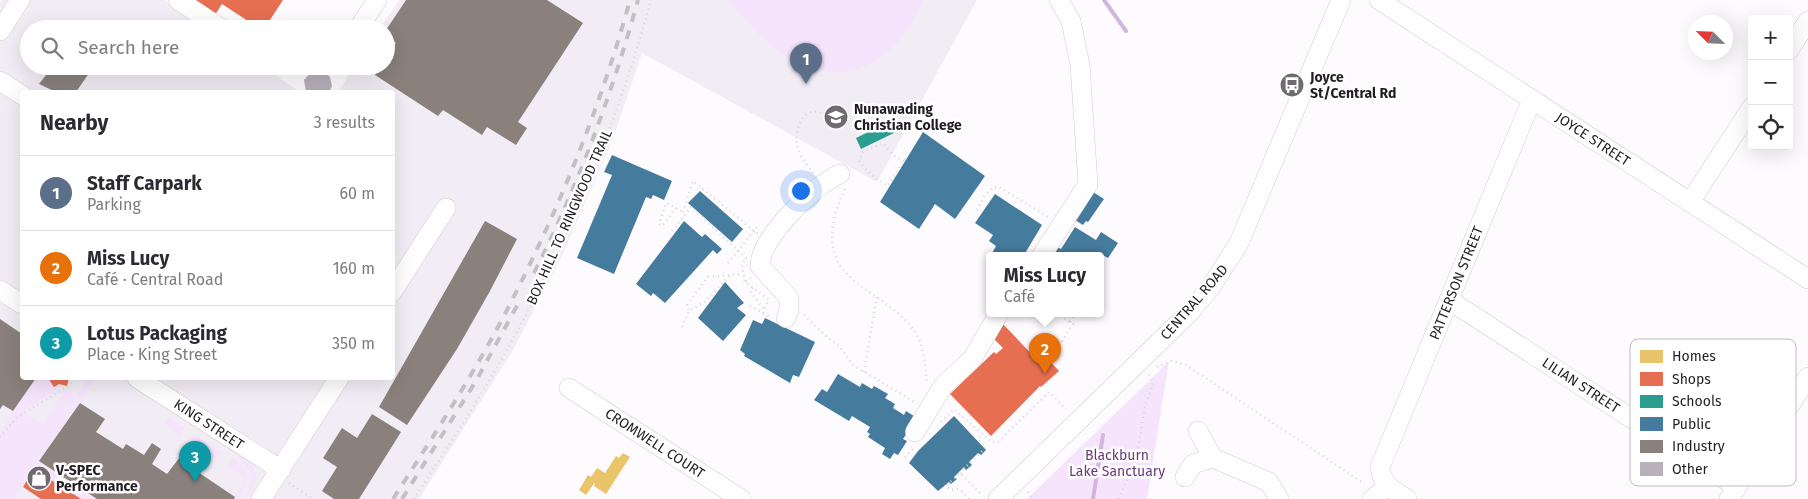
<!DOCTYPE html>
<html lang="en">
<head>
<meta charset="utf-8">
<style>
  :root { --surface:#fff; --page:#f2f2f3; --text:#2b2b33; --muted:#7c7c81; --line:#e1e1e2; --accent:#6f6b70 }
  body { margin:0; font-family:"Fira Sans",sans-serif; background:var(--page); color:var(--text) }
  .controls { position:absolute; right:15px; top:15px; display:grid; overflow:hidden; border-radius:5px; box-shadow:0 5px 20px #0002 }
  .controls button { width:45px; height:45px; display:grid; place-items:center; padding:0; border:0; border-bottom:1px solid var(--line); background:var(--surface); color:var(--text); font:25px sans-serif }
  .compass { position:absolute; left:1688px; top:15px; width:45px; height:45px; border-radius:50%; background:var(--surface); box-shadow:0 5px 20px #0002; rotate:294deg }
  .you { position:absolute; left:800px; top:190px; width:18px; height:18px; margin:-12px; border:4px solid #fff; border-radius:50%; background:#1a73e8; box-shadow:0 0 0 8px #1a73e833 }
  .badge { display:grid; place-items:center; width:32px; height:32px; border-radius:50%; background:var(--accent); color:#fff; font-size:16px; font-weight:700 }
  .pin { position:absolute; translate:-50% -41px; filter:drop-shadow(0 1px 2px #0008) }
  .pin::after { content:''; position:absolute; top:26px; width:18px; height:15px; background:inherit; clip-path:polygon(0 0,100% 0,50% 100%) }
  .popup { position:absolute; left:986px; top:252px; width:118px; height:65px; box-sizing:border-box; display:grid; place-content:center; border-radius:5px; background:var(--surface); filter:drop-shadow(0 1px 4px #0005); font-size:16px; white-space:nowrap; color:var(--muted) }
  .popup b { font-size:19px; color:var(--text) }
  .popup::after { content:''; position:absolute; left:50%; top:100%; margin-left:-10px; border:10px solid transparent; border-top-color:var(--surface) }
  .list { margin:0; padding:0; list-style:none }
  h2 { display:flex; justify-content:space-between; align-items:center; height:65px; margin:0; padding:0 20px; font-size:21px }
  h2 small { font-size:16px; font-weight:400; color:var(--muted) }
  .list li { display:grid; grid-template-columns:32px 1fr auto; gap:15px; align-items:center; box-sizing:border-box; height:75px; padding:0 20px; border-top:1px solid var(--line) }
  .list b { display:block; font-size:19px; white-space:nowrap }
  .list p { margin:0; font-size:16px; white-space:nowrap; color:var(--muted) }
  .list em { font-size:16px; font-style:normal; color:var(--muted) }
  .icon { flex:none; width:28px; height:28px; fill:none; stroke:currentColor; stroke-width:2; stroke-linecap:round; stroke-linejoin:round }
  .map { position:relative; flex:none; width:1808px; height:499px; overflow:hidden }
  .search { position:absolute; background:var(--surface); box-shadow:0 5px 20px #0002; left:20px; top:20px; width:375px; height:55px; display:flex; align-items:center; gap:12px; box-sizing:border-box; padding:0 18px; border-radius:28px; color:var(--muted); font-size:19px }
  .panel { position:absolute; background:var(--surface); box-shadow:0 5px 20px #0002; left:20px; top:90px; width:375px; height:290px; border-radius:5px }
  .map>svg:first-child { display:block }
  .built { fill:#f2edf4 }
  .green { fill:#f6e4fd }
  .homes { fill:#e9c46a }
  .shops { fill:#e76f51 }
  .schools { fill:#2a9d8f }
  .public { fill:#457b9d }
  .industry { fill:#8a817c }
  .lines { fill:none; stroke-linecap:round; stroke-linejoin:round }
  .stream { stroke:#d2b7dd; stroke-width:4 }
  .building { fill:#b8b0bb }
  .minor-casing { stroke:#cfcbd1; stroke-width:20 }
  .path { stroke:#d7d6d7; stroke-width:2.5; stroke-dasharray:1 4; stroke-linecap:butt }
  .minor { stroke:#fffeff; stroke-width:19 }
  .rail { stroke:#c2c0c2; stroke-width:4; stroke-dasharray:9 9; stroke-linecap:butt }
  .labels { text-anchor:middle; stroke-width:5; stroke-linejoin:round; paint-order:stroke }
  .poi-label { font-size:14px; font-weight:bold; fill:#221d24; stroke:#fff; text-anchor:start }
  .street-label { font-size:14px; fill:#221d24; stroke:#fff }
  .park-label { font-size:14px; fill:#69397a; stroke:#fff }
  .key { fill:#fff; stroke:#bdbbbd; stroke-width:1 }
  .key-label { font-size:14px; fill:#221d24 }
</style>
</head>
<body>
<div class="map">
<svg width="1808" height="499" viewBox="0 0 1808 499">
  <rect width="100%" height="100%" fill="#fdfbfe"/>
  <!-- built -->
  <polygon class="built" points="2,0 164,0 206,29 29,29 29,66 262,66 300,92 22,92 22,378 392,378 392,92 338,92 355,66 386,66 386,29 380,29 399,0 977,0 877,182 642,53 613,139 559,262 512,352 419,499 0,499 0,3"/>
  <!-- green -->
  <g class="green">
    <path d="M 728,0 L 923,0 C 906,45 864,86 813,68 C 806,66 797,64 791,60 C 766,44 747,23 728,0 Z"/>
    <polygon points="1169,361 1147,499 1027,499 1151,379"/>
    <polygon points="36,378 48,378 54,387 59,384 65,385 24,410 26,414 43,424 65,390 76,396 89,378 95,378 39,461 92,496 90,499 81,499 34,469 13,499 0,499 0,432"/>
    <polygon points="169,417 185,428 180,437 172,432 161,449 173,429 165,423"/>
    <polygon points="195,435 221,452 217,459 190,442"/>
    <path d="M 239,453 C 260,467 260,479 246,499 L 244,499 C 254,482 252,468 236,456 Z"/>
    <path d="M 232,458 C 250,471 250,480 239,499 L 234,499 L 245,484 L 244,477 L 227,466 Z"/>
  </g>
  <!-- homes -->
  <polygon class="homes" points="623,453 630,457 606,494 594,486 595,482 586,495 579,490 588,475 591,477 597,468 605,473 616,456 619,458"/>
  <!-- shops -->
  <g class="shops">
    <polygon points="187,0 283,0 264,29 260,29 222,4 213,18"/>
    <polygon points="1003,324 1040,363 1046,357 1059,371 1041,387 1040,386 991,436 950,394 994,352 996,354 1003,348 991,336"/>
    <polygon points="48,378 69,378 67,386 59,384 54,387"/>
    <polygon points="34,469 81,499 41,499 23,487"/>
  </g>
  <!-- schools -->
  <polygon class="schools" points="893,120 898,131 861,149 856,138"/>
  <!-- public -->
  <g class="public">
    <polygon points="923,132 985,176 955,219 935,204 919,229 880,202"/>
    <polygon points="612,155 672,181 664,200 653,195 651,199 646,197 614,274 577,258 612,175 604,172"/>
    <polygon points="700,191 743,229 732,242 688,203"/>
    <polygon points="1093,192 1104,199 1088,222 1086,221 1083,225 1075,220"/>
    <polygon points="995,194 1042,225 1024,255 991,255 996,246 989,241 993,235 975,223"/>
    <polygon points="684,221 702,237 705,234 722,249 717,254 713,250 665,303 653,293 651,296 636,284"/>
    <polygon points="1075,227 1096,240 1101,232 1118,243 1108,258 1099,253 1098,255 1049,255 1055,246 1061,249"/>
    <polygon points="725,282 744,303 737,308 746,315 723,341 698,318"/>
    <polygon points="765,318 815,342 799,377 793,375 790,383 744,356 745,354 740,350 753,320 762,324"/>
    <polygon points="838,374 860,387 862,383 872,389 874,386 888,394 885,398 895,404 893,408 904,415 906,411 917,418 903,439 907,441 898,455 894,453 890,459 882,454 885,448 868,437 870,434 867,432 870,427 852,416 849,421 814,400 822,389 827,392"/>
    <polygon points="954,416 986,450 981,455 978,453 969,462 972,465 966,470 964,467 954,477 957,479 951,484 949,482 938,491 909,463 918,451"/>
  </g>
  <!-- industry -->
  <g class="industry">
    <polygon points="406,0 547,0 583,23 518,122 527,128 516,145 487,127 482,135 443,110 438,116 375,75 380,66 386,66 386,57 396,43 386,36 386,30"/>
    <polygon points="31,66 94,66 76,92 56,92 39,84 46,75"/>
    <polygon points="485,221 517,239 490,291 457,349 407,425 379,407"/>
    <polygon points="0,319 22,334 22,378 36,378 13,411 3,405 0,409"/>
    <polygon points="80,403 105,419 96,432 123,449 126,444 144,455 152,443 161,449 152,464 167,474 183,453 193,460 189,466 235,497 234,499 97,499 39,461"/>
    <polygon points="372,414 401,432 359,499 334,499 322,491 337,467 323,458 342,428 357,438"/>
  </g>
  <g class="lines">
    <!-- stream -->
    <g class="stream">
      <polyline points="1104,0 1126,31"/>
      <polyline points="1093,499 1103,435"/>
    </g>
  </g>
  <!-- building -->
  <polygon class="building" points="313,70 323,70 330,77 332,86 329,92 306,92 304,80"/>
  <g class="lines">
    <defs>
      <g id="minor">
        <polyline points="178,0 222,29"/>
        <polyline points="1379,0 1808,279"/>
        <polyline points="358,29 377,0"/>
        <polyline points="0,31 20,0"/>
        <polyline points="1789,50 1808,21"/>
        <polyline points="0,81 22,95"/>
        <polyline points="1690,202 1752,107"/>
        <polyline points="1042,255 1088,184 1080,65 1071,21 1059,0"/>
        <polyline points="0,290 22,304"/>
        <polyline points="392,292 446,208"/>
        <polyline points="1449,300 1737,487"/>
        <path d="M 786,318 L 789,310 L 789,298 L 760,266 C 759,239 815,184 840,174"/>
        <polyline points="137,378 281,470"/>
        <polyline points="569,388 741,499"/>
        <polyline points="1198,431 1213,458"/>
        <polyline points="915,432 943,386 972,359 999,313"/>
        <polyline points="1185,477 1193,464 1213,458 1269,482 1279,499"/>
        <polyline points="261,499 339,378"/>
        <polyline points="998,499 1189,313 1211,287 1239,243 1341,0"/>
        <polyline points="1372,499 1388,486"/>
        <path d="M 1407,499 C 1393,490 1381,484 1380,467 L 1527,111 L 1534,100"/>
        <polyline points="1729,499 1808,377"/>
      </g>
    </defs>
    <!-- minor casing -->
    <use href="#minor" class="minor-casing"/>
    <!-- path -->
    <g class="path">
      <polyline points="904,161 893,155 883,143 863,152 859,161 870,174 888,186 907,156"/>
      <path d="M 813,173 C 807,165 799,155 797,145 C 794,131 802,106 821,113 C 827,115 831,122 835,127"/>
      <path d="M 845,189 C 832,216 823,250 848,275 C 868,295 894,304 913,329 C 923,342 925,365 927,381"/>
      <polyline points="676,208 662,226 659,224 666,203 685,213"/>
      <polyline points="977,210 985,195 994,187 999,187 1048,217"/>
      <polyline points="683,212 693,181 758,234"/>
      <polyline points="672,231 691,207 747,259"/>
      <polyline points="1100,257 1103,262 1100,270"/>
      <polyline points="744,261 742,267 745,282"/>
      <polyline points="728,263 757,227"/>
      <polyline points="729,276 706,301 689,311 687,305 708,277 743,274"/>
      <polyline points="751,278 745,282 771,301"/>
      <polyline points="753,288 750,291 764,310"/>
      <polyline points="750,306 770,317"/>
      <polyline points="763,313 768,301"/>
      <polyline points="1056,313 1073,324 1061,343"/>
      <polyline points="804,315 826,336 840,347 853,365 916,403"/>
      <polyline points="1070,322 1075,313"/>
      <polyline points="682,327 689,311"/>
      <polyline points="1157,367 1171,361 1186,365 1363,483"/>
      <polyline points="864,372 877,296"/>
      <polyline points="941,422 954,409 992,442 998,442 1049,392 1066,409"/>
      <polyline points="0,437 17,417 69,386 75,378"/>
      <polyline points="905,457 915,447"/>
      <polyline points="960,473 986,447 978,439 983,434"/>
      <polyline points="289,483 313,499"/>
      <polyline points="1028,492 1032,499"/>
      <path d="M 414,499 C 437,463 461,427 483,391 C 556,270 614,136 651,0"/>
      <polyline points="969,499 959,489 951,490 946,486 960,473 980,493"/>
      <polyline points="1119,499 1137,455 1145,406 1153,383 1148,373"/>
    </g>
    <!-- minor -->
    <use href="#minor" class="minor"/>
    <!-- rail -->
    <g class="rail">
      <path d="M 534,273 C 578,186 612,94 638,0"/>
      <path d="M 393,499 C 434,435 476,371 510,304 C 560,207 601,105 630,0"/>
      <polyline points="402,499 476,381 518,304"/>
    </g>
  </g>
  <!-- icons -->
  <defs>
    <symbol id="bus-disc" viewBox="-11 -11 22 22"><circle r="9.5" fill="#6f6b70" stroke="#fff"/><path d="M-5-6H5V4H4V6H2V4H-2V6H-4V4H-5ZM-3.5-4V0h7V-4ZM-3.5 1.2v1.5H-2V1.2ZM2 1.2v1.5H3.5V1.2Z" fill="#fff"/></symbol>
    <symbol id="school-disc" viewBox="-11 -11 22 22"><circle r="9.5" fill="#6f6b70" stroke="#fff"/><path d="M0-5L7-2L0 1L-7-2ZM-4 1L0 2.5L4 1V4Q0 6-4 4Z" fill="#fff"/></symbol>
    <symbol id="shop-disc" viewBox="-11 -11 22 22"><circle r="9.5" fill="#6f6b70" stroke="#fff"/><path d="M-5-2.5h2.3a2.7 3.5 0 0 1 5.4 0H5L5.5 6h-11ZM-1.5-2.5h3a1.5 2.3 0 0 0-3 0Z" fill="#fff"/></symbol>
  </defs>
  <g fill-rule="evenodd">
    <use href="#bus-disc" x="1278" y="71" width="28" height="28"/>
    <use href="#school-disc" x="822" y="103" width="28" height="28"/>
    <use href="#shop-disc" x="25" y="464" width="28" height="28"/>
  </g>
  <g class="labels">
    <!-- poi labels -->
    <g class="poi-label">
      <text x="1310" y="82">Joyce<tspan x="1310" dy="16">St/Central Rd</tspan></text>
      <text x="854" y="114">Nunawading<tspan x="854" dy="16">Christian College</tspan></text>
      <text x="56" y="475">V-SPEC<tspan x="56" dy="16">Performance</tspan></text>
    </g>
    <!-- street labels -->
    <g class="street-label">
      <text transform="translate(1593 139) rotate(33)" y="5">JOYCE STREET</text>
      <text transform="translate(569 217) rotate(-66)" y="5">BOX HILL TO RINGWOOD TRAIL</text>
      <text transform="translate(1456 283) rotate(-68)" y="5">PATTERSON STREET</text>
      <text transform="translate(1194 302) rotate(-49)" y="5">CENTRAL ROAD</text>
      <text transform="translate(1581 385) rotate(33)" y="5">LILIAN STREET</text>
      <text transform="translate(209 424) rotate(33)" y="5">KING STREET</text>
      <text transform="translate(655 443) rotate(33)" y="5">CROMWELL COURT</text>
    </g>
    <!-- park labels -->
    <g class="park-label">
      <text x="1117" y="460">Blackburn<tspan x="1117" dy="16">Lake Sanctuary</tspan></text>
    </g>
  </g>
  <!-- legend -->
  <rect x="1630" y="339" width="166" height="147" rx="8" class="key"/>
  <rect x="1640" y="350" width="23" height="13" fill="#e9c46a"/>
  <rect x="1640" y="372" width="23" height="14" fill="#e76f51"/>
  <rect x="1640" y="395" width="23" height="13" fill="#2a9d8f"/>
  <rect x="1640" y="417" width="23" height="14" fill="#457b9d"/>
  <rect x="1640" y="440" width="23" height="13" fill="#8a817c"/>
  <rect x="1640" y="462" width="23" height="14" fill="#b8b0bb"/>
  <g class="key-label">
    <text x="1672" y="361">Homes</text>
    <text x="1672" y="384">Shops</text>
    <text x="1672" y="406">Schools</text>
    <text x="1672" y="429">Public</text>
    <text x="1672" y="451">Industry</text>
    <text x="1672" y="474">Other</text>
  </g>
</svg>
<div class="controls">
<button>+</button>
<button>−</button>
<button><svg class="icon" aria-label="locate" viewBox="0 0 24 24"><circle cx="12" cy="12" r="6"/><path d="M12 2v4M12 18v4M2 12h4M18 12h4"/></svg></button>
</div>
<svg class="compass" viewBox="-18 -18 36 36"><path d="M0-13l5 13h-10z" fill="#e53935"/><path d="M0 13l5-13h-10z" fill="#7c7c81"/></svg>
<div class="you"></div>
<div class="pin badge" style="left:806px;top:84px;background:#5c6f8a">1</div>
<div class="pin badge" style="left:1045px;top:374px;background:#e8710a">2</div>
<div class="popup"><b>Miss Lucy</b>Café</div>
<div class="pin badge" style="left:195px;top:482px;background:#0f9aa8">3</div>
<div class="search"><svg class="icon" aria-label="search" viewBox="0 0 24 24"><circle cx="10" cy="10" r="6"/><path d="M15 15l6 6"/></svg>Search here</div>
<section class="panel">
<h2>Nearby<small>3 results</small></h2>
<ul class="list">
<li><span class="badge" style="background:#5c6f8a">1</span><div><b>Staff Carpark</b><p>Parking</p></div><em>60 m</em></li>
<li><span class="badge" style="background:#e8710a">2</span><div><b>Miss Lucy</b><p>Café · Central Road</p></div><em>160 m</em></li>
<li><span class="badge" style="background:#0f9aa8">3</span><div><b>Lotus Packaging</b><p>Place · King Street</p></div><em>350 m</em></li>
</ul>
</section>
</div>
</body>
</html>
